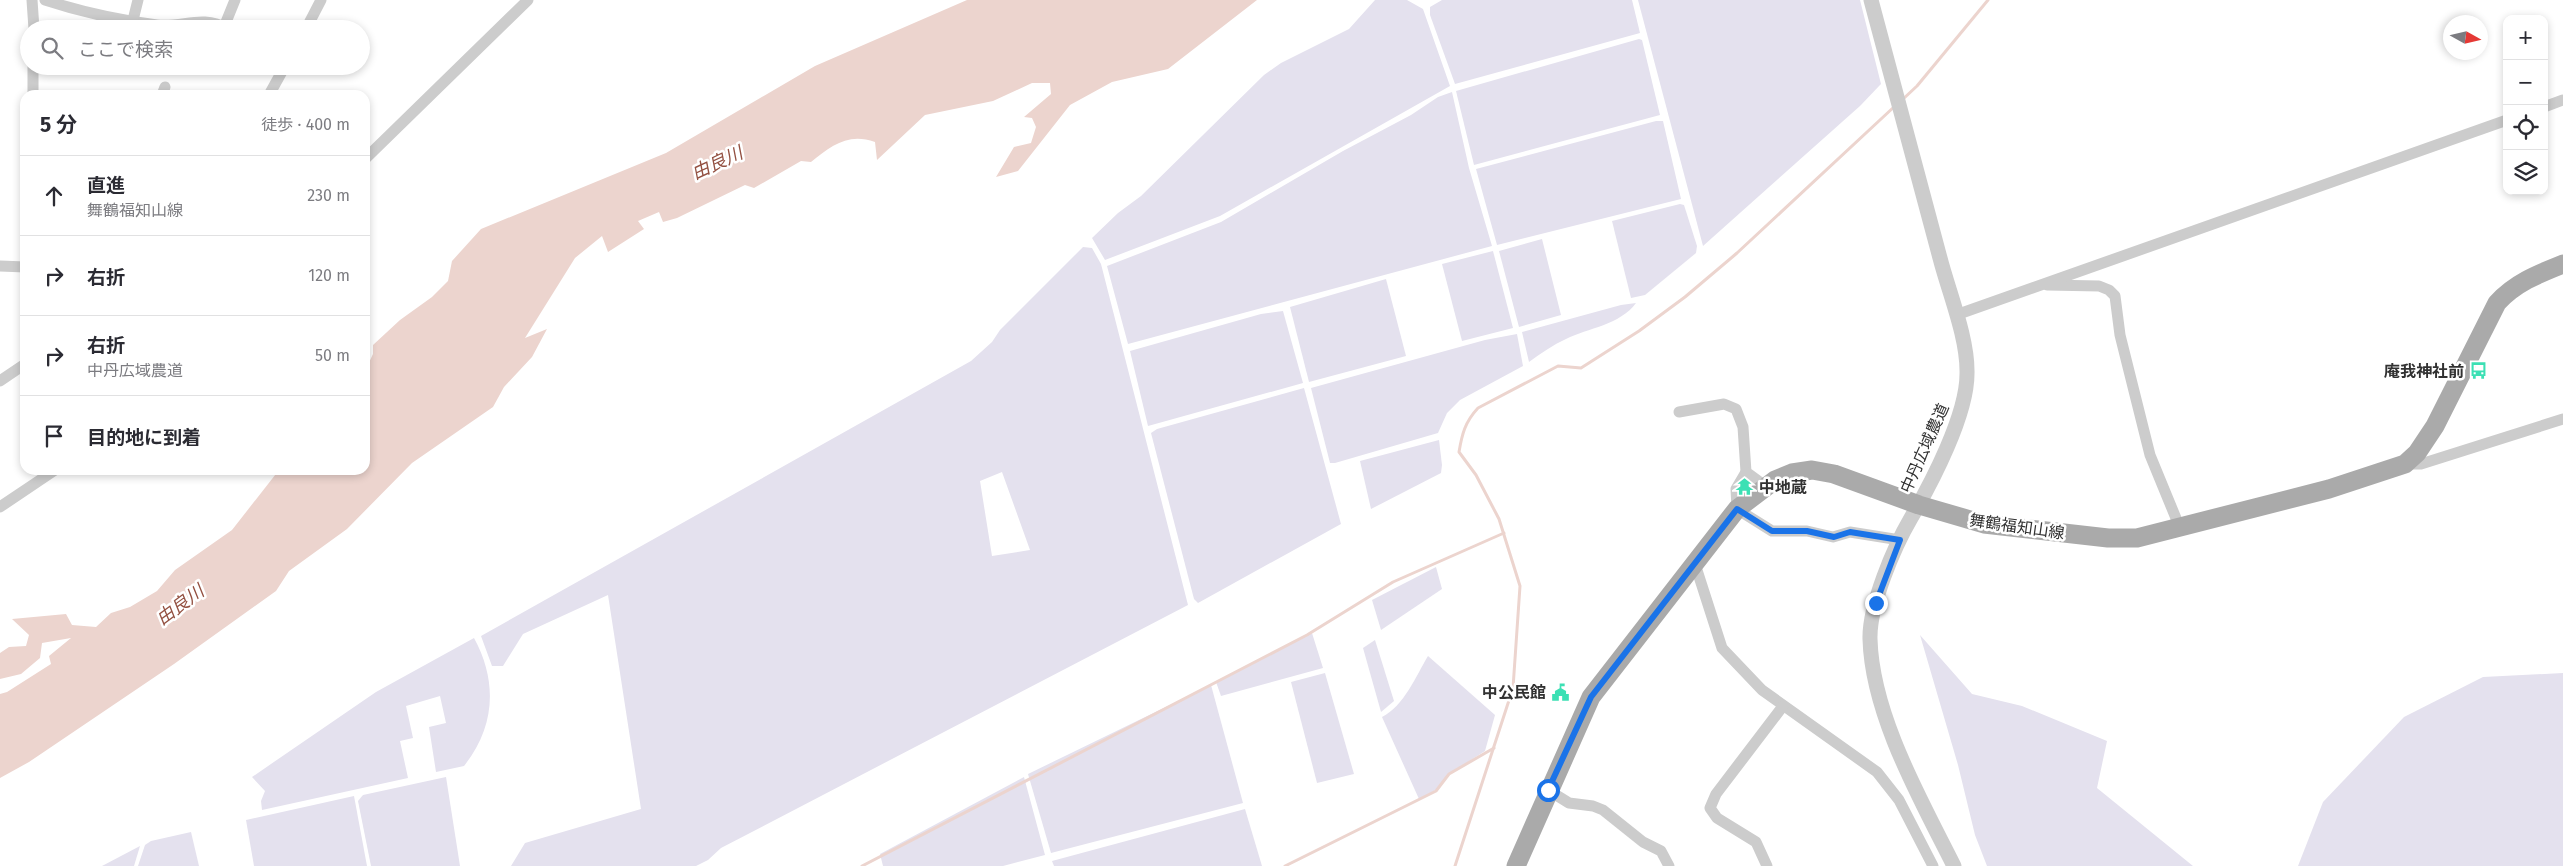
<!DOCTYPE html>
<html lang="ja">
<head>
<meta charset="utf-8">
<style>
  :root { --surface:#fff; --page:#f7f7f7; --text:#2b2b33; --muted:#7c7c81; --line:#e1e1e2 }
  body { margin:0; font-family:"Fira Sans","Noto Sans JP",sans-serif; background:var(--page); color:var(--text) }
  .controls { position:absolute; right:15px; top:15px; display:grid; overflow:hidden; border-radius:10px; box-shadow:0 2px 8px #0003 }
  .controls button { width:45px; height:45px; display:grid; place-items:center; padding:0; border:0; border-bottom:1px solid var(--line); background:var(--surface); color:var(--text); font:25px sans-serif }
  .compass { position:absolute; left:2443px; top:15px; width:45px; height:45px; border-radius:50%; background:var(--surface); box-shadow:0 2px 8px #0003; rotate:98deg }
  .stop { position:absolute; width:15px; height:15px; margin:-11px; border:4px solid #1a73e8; border-radius:50%; background:#fff }
  .stop.end { background:#1a73e8; border-color:#fff; box-shadow:0 1px 5px #0008 }
  .list { margin:0; padding:0; list-style:none }
  h2 { display:flex; justify-content:space-between; align-items:center; height:65px; margin:0; padding:0 20px; font-size:21px }
  h2 small { font-size:16px; font-weight:400; color:var(--muted) }
  .list li { display:grid; grid-template-columns:32px 1fr auto; gap:15px; align-items:center; box-sizing:border-box; height:80px; padding:0 20px; border-top:1px solid var(--line) }
  .list b { display:block; font-size:19px; white-space:nowrap }
  .list p { margin:0; font-size:16px; white-space:nowrap; color:var(--muted) }
  .list em { font-size:16px; font-style:normal; color:var(--muted) }
  .icon { flex:none; width:28px; height:28px; fill:none; stroke:currentColor; stroke-width:2; stroke-linecap:round; stroke-linejoin:round }
  .map { position:relative; flex:none; width:2563px; height:866px; overflow:hidden }
  .search { position:absolute; background:var(--surface); box-shadow:0 2px 8px #0003; left:20px; top:20px; width:350px; height:55px; display:flex; align-items:center; gap:12px; box-sizing:border-box; padding:0 18px; border-radius:28px; color:var(--muted); font-size:19px }
  .panel { position:absolute; background:var(--surface); box-shadow:0 2px 8px #0003; left:20px; top:90px; width:350px; height:385px; border-radius:15px }
  .map>svg:first-child { display:block }
  .green { fill:#e4e1ee; fill-rule:evenodd }
  .water { fill:#ecd4ce }
  .lines { fill:none; stroke-linecap:round; stroke-linejoin:round }
  .stream { stroke:#ecd4ce; stroke-width:3 }
  .minor { stroke:#ccc; stroke-width:11 }
  .tertiary { stroke:#ccc; stroke-width:15 }
  .primary { stroke:#aaa; stroke-width:19 }
  .route { stroke:#1a73e8; stroke-width:6 }
  .labels { text-anchor:middle; stroke-width:5; stroke-linejoin:round; paint-order:stroke }
  .poi-label { font-size:16px; font-weight:bold; fill:#323232; stroke:#fff; text-anchor:end }
  .street-label { font-size:16px; fill:#323232; stroke:#fff }
  .water-label { font-size:18px; font-style:italic; fill:#935041; stroke:#fff }
</style>
</head>
<body>
<div class="map">
<svg width="2563" height="866" viewBox="0 0 2563 866">
  <rect width="100%" height="100%" fill="#fff"/>
  <!-- green -->
  <g class="green">
    <polygon points="1375,0 1407,0 1423,9 1450,86 1220,216 1105,260 1092,238 1118,213 1141,196 1264,75 1281,63 1349,29"/>
    <polygon points="1442,0 1632,0 1640,33 1455,84 1430,15 1430,7"/>
    <polygon points="1638,0 1860,0 1881,84 1860,106 1703,246"/>
    <polygon points="1639,39 1642,40 1660,115 1474,165 1456,91"/>
    <polygon points="1452,92 1469,168 1492,246 1128,344 1107,266 1221,222 1343,151 1411,115 1438,97"/>
    <polygon points="1656,121 1663,121 1681,199 1497,245 1476,169"/>
    <polygon points="1680,204 1684,205 1697,246 1696,253 1645,295 1631,298 1612,221"/>
    <polygon points="1542,239 1561,315 1519,327 1499,251"/>
    <path d="M 1083,247 L 1092,248 L 1101,264 L 1188,605 L 721,848 L 708,860 L 696,866 L 511,866 L 525,843 L 641,809 L 608,595 L 523,634 L 503,666 L 492,666 L 481,636 L 971,361 L 992,342 L 1000,330 ZM 1002,472 L 1030,550 L 992,556 L 980,481 Z"/>
    <polygon points="1493,251 1513,328 1462,341 1442,264"/>
    <polygon points="1386,279 1406,356 1309,382 1290,307"/>
    <path d="M 1636,303 C 1620,325 1588,328 1566,339 C 1553,345 1541,353 1529,362 L 1522,332 L 1621,305 Z"/>
    <polygon points="1283,311 1303,383 1148,426 1130,351 1261,314"/>
    <polygon points="1517,334 1523,366 1460,400 1447,413 1438,433 1335,463 1330,463 1311,388 1485,340"/>
    <polygon points="1304,388 1341,524 1198,603 1194,599 1151,433 1157,429"/>
    <polygon points="1439,440 1442,465 1441,473 1371,509 1360,461"/>
    <polygon points="1436,567 1442,589 1381,630 1372,600"/>
    <polygon points="1312,633 1323,668 1221,696 1216,682"/>
    <polygon points="1920,635 1972,694 2022,706 2107,741 2097,788 2193,866 1987,866 1975,835 1958,765"/>
    <path d="M 474,638 C 498,682 495,727 464,766 L 436,772 L 429,727 L 446,723 L 440,696 L 406,706 L 413,738 L 400,741 L 408,778 L 262,810 L 261,801 L 265,791 L 252,777 L 376,692 Z"/>
    <polygon points="1375,640 1394,701 1381,712 1363,648"/>
    <path d="M 1428,656 L 1495,715 L 1485,751 L 1449,774 L 1436,790 L 1419,799 L 1382,717 C 1404,706 1416,676 1428,656 Z"/>
    <polygon points="1325,673 1354,774 1317,783 1291,682"/>
    <polygon points="2563,673 2563,866 2298,866 2323,802 2404,717 2483,677"/>
    <polygon points="1211,685 1243,803 1051,853 1028,774"/>
    <polygon points="446,777 460,866 371,866 358,801 363,795"/>
    <polygon points="1024,777 1045,855 1003,866 883,866 880,854"/>
    <polygon points="354,796 367,866 254,866 246,820"/>
    <polygon points="1245,809 1262,866 1054,866 1052,861"/>
    <polygon points="191,832 199,866 138,866 145,845 151,841"/>
    <polygon points="140,846 134,866 102,866"/>
  </g>
  <!-- water -->
  <path class="water" d="M 967,0 L 1257,0 L 1168,69 L 1112,82 L 1070,105 L 1018,171 L 996,177 L 1014,147 L 1031,143 L 1036,127 L 1032,118 L 1024,117 L 1051,94 L 1050,83 L 1032,83 L 993,101 L 925,115 L 877,160 L 875,142 C 848,132 831,146 811,162 L 801,161 L 754,188 L 745,185 L 677,218 L 663,222 L 659,212 L 638,221 L 644,229 L 608,252 L 602,236 L 575,258 L 525,338 L 547,329 L 532,357 L 504,387 L 493,407 L 412,463 L 347,529 L 289,571 L 276,591 L 174,664 L 29,762 L 0,778 L 0,694 L 7,692 L 51,664 L 49,656 L 71,638 L 42,643 L 40,658 L 21,674 L 0,679 L 0,653 L 9,647 L 26,646 L 29,635 L 12,619 L 66,614 L 72,625 L 96,627 L 111,613 L 130,607 L 157,591 L 175,570 L 232,530 L 279,470 L 365,470 L 365,371 L 373,354 L 373,345 L 400,320 L 432,297 L 448,281 L 452,261 L 481,229 L 666,153 L 815,66 Z"/>
  <g class="lines">
    <!-- stream -->
    <g class="stream">
      <polyline points="1902,100 1917,86 1988,0"/>
      <polyline points="862,866 1307,635 1393,582 1504,533"/>
      <polyline points="1285,866 1436,791 1449,774 1494,748"/>
      <path d="M 1455,866 L 1513,688 L 1520,586 L 1499,519 L 1476,475 L 1459,452 C 1462,434 1465,422 1478,408 L 1558,366 L 1581,368 L 1639,331 L 1685,297 L 1737,253 L 1895,106"/>
    </g>
    <!-- minor -->
    <g class="minor">
      <polyline points="32,0 34,29"/>
      <path d="M 45,0 C 81,12 119,20 157,25 C 184,28 201,14 228,29"/>
      <polyline points="133,20 138,0"/>
      <polyline points="224,27 235,0"/>
      <polyline points="306,29 321,0"/>
      <polyline points="33,95 33,66"/>
      <polyline points="162,95 165,87"/>
      <polyline points="269,95 285,66"/>
      <polyline points="2544,107 2563,100"/>
      <polyline points="365,159 528,0"/>
      <polyline points="0,266 25,267"/>
      <polyline points="2047,285 2099,286 2109,290 2115,296 2120,335 2150,455 2180,528"/>
      <polyline points="1956,315 2507,120"/>
      <polyline points="0,381 25,364"/>
      <polyline points="1679,412 1724,404 1736,409 1743,427 1746,472 1765,486"/>
      <polyline points="2405,464 2421,464 2563,419"/>
      <polyline points="1746,472 1736,489 1737,509 1772,531 1807,531 1833,537 1850,532 1900,540"/>
      <polyline points="0,507 55,470"/>
      <polyline points="1695,564 1722,648 1762,690 1877,772 1899,800 1933,866"/>
      <polyline points="1548,790 1569,803 1593,806 1603,810 1643,842 1661,851 1669,866"/>
      <polyline points="1767,866 1756,842 1717,818 1710,808 1716,794 1783,706"/>
    </g>
    <!-- tertiary -->
    <path class="tertiary" d="M 1871,0 C 1894,86 1917,172 1940,258 C 1949,293 1968,338 1967,374 C 1967,415 1932,482 1911,518 C 1894,547 1869,606 1870,639 C 1872,715 1921,800 1954,866"/>
    <!-- primary -->
    <path class="primary" d="M 1516,866 L 1591,697 L 1737,509 L 1775,480 L 1792,473 L 1812,470 L 1834,474 L 1919,505 L 1984,524 L 2108,538 L 2137,538 L 2329,489 L 2405,464 L 2417,453 L 2435,426 L 2497,303 C 2515,283 2538,274 2563,264"/>
  </g>
  <g class="lines">
    <!-- route -->
    <polyline class="route" points="1548,790 1591,697 1737,509 1772,531 1807,531 1834,537 1850,532 1900,540 1876,603"/>
  </g>
  <!-- icons -->
  <defs>
    <symbol id="bus-bare" viewBox="-9 -9 18 18"><path d="M-5-6H5V4H4V6H2V4H-2V6H-4V4H-5ZM-3.5-4V0h7V-4ZM-3.5 1.2v1.5H-2V1.2ZM2 1.2v1.5H3.5V1.2Z" fill="#3ce0b4" stroke="#fff" stroke-width="2.5" paint-order="stroke"/></symbol>
    <symbol id="temple-bare" viewBox="-9 -9 18 18"><path d="M0-6L5-2H3V0L6.5 2.5H4V6H1.5V3h-3V6H-4V2.5H-6.5L-3 0V-2H-5Z" fill="#3ce0b4" stroke="#fff" stroke-width="2.5" paint-order="stroke"/></symbol>
    <symbol id="civic-bare" viewBox="-9 -9 18 18"><path d="M-.6-6.5H3V-4.5H.6V-3L4-1V1h2V6H-6V1h2V-1L-.6-3ZM-1.2 2.5V6h2.4V2.5Z" fill="#3ce0b4" stroke="#fff" stroke-width="2.5" paint-order="stroke"/></symbol>
  </defs>
  <g fill-rule="evenodd">
    <use href="#bus-bare" x="2466" y="358" width="25" height="25"/>
    <use href="#temple-bare" x="1732" y="474" width="25" height="25"/>
    <use href="#civic-bare" x="1548" y="680" width="25" height="25"/>
  </g>
  <g class="labels">
    <!-- poi labels -->
    <g class="poi-label">
      <text x="2464" y="377">庵我神社前</text>
      <text x="1759" y="493" text-anchor="start">中地蔵</text>
      <text x="1546" y="698">中公民館</text>
    </g>
    <!-- street labels -->
    <g class="street-label">
      <text transform="translate(1924 448) rotate(-66)" y="6">中丹広域農道</text>
      <text transform="translate(2017 526) rotate(8)" y="6">舞鶴福知山線</text>
    </g>
    <!-- water labels -->
    <g class="water-label">
      <text transform="translate(717 163) rotate(-25)" y="6">由良川</text>
      <text transform="translate(180 605) rotate(-36)" y="6">由良川</text>
    </g>
  </g>
</svg>
<div class="controls">
<button>+</button>
<button>−</button>
<button><svg class="icon" aria-label="locate" viewBox="0 0 24 24"><circle cx="12" cy="12" r="6"/><path d="M12 2v4M12 18v4M2 12h4M18 12h4"/></svg></button>
<button><svg class="icon" aria-label="layers" viewBox="0 0 24 24"><path d="M12 4l9 5-9 5-9-5zM3 14l9 5 9-5"/></svg></button>
</div>
<svg class="compass" viewBox="-18 -18 36 36"><path d="M0-13l5 13h-10z" fill="#e53935"/><path d="M0 13l5-13h-10z" fill="#7c7c81"/></svg>
<div class="stop" style="left:1548px;top:790px"></div>
<div class="stop end" style="left:1876px;top:603px"></div>
<div class="search"><svg class="icon" aria-label="search" viewBox="0 0 24 24"><circle cx="10" cy="10" r="6"/><path d="M15 15l6 6"/></svg>ここで検索</div>
<section class="panel">
<h2>5 分<small>徒歩 · 400 m</small></h2>
<ul class="list">
<li><svg class="icon" aria-label="ahead" viewBox="0 0 24 24"><path d="M12 20V5M6 11l6-6 6 6"/></svg><div><b>直進</b><p>舞鶴福知山線</p></div><em>230 m</em></li>
<li><svg class="icon" aria-label="right" viewBox="0 0 24 24"><path d="M7 20v-9h11M14 6l5 5-5 5"/></svg><div><b>右折</b></div><em>120 m</em></li>
<li><svg class="icon" aria-label="right" viewBox="0 0 24 24"><path d="M7 20v-9h11M14 6l5 5-5 5"/></svg><div><b>右折</b><p>中丹広域農道</p></div><em>50 m</em></li>
<li><svg class="icon" aria-label="arrive" viewBox="0 0 24 24"><path d="M6 21V4h12l-3 4 3 4H6"/></svg><div><b>目的地に到着</b></div></li>
</ul>
</section>
</div>
</body>
</html>
